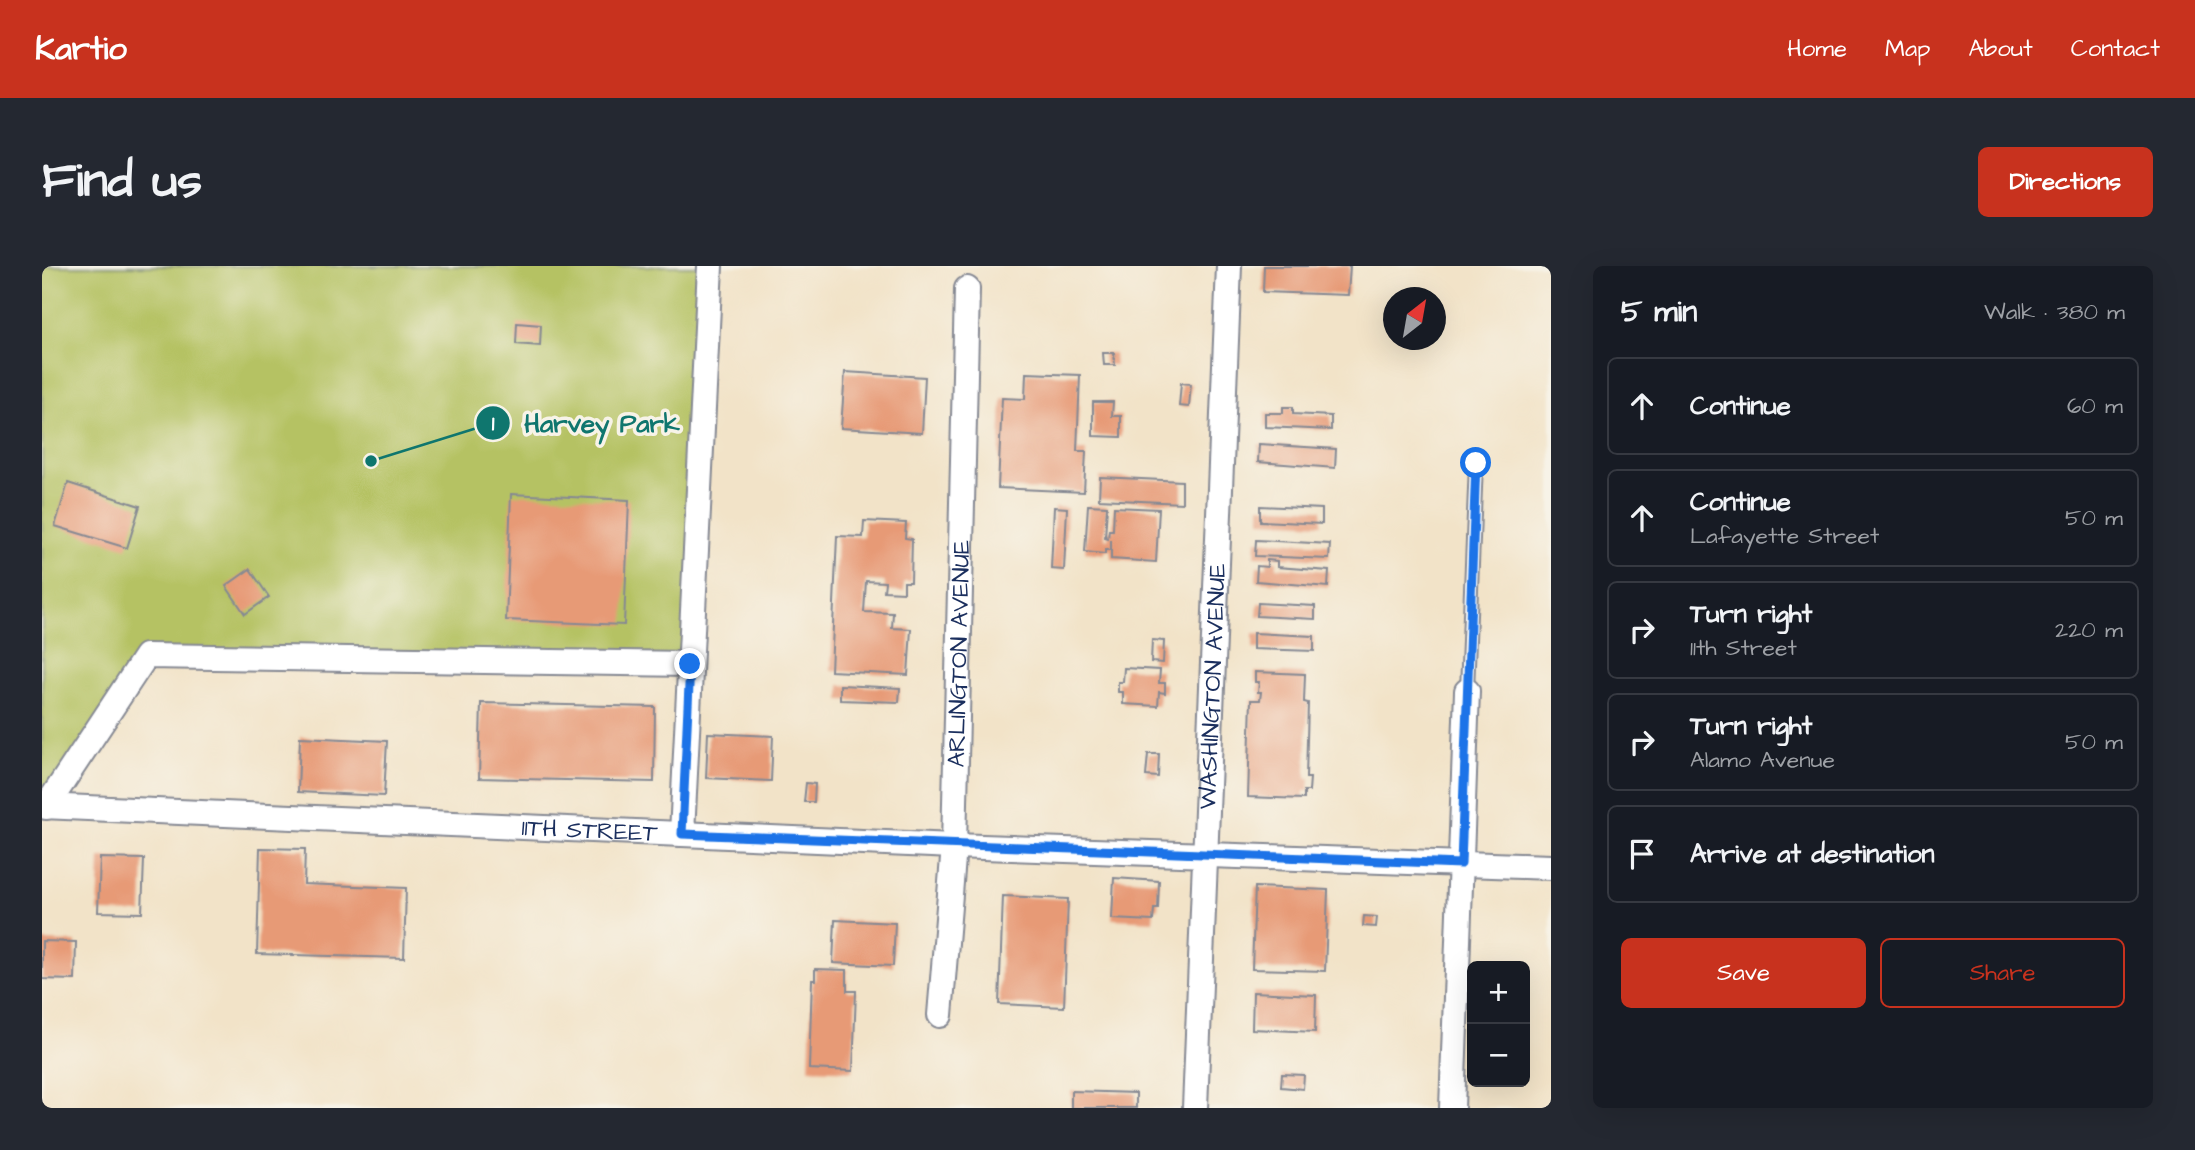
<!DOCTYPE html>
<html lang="en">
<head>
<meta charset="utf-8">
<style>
  :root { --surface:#171b24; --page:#242831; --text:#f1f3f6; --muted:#9ea1a6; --line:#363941; --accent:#c8321e }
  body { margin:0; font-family:"Architects Daughter",sans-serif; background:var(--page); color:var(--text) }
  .controls { position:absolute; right:21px; bottom:21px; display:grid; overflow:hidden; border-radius:10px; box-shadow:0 7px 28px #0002 }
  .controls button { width:63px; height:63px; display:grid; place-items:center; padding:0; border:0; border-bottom:2px solid var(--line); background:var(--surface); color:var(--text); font:35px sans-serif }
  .compass { position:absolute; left:1341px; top:21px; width:63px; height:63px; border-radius:50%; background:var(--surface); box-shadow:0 7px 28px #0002; rotate:31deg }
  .stop { position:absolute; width:21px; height:21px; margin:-16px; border:5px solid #1a73e8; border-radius:50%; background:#fff }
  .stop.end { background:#1a73e8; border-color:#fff; box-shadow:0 2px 7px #0008 }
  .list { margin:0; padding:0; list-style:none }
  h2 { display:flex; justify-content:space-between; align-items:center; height:91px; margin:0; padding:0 28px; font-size:30px }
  h2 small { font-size:23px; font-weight:400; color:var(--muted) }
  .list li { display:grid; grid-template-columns:46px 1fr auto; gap:21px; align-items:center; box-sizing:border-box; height:98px; margin:0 14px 14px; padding:0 14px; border:2px solid var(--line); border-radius:10px }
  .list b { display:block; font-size:26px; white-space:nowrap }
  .list p { margin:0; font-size:23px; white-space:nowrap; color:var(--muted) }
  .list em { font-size:23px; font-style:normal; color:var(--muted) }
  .actions { display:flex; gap:14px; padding:21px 28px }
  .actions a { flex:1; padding:16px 0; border:2px solid var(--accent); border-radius:10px; text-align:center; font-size:24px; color:var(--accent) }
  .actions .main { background:var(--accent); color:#fff }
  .icon { flex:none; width:38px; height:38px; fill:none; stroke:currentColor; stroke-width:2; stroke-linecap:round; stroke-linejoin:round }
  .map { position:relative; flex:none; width:1509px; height:842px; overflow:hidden; border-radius:10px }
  header { display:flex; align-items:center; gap:42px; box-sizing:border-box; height:98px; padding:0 35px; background:var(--accent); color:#fff }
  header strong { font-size:33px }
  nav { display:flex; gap:38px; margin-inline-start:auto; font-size:24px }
  .intro { display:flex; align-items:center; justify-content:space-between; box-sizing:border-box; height:168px; padding:0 42px }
  h1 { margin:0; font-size:49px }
  .button { padding:18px 32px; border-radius:10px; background:var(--accent); color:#fff; font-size:24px; font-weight:700 }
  main { display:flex; gap:42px; padding:0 42px }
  aside { flex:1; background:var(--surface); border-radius:10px; box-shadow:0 7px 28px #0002 }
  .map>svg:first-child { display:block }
  .green { fill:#b5c264; stroke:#687861; stroke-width:2 }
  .building { fill:#e79a76 }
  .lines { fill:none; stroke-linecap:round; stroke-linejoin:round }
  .service-casing { stroke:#868993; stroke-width:16 }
  .minor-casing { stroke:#868993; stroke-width:28 }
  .service { stroke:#fff; stroke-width:12 }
  .minor { stroke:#fff; stroke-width:24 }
  .route { stroke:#1a73e8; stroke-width:9 }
  .labels { text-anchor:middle; stroke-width:7; stroke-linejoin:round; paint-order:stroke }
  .street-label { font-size:24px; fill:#1b2f5e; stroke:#f7f3e8 }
  .leader { fill:none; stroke:#0f766e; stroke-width:2.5 }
  .callout-dot { fill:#0f766e; stroke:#f7f3e8; stroke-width:2.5 }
  .mark-label { font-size:21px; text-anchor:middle; font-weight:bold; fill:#fff }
  .callout-label { font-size:26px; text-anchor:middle; font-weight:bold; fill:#0f766e; stroke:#f7f3e8; stroke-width:7; stroke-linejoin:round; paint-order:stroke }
</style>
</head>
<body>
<header>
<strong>Kartio</strong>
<nav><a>Home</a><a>Map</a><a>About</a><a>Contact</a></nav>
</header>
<div class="intro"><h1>Find us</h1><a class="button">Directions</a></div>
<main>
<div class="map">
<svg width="1509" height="842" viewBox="0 0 1509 842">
  <rect width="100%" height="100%" fill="#f7f3e8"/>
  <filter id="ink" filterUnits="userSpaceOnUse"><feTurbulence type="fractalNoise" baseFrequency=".0143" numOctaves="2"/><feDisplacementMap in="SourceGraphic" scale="14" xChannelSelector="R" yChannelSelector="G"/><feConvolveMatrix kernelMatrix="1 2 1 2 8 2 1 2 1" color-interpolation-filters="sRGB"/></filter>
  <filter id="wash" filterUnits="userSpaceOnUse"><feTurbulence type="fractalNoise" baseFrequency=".00686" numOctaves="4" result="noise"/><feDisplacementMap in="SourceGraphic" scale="28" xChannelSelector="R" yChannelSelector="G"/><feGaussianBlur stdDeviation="1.57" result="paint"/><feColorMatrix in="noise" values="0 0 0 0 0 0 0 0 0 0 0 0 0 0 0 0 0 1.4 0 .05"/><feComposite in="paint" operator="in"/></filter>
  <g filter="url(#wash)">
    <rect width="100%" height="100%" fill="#f2e3c8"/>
    <!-- green -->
    <polygon class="green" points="0,0 668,0 648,398 104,390 0,540"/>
    <g id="blocks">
      <!-- building -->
      <g class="building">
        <polygon points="1222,0 1308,0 1306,29 1221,26"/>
        <polygon points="475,57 499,59 498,80 474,78"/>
        <polygon points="1061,87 1072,87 1073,99 1062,99"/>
        <polygon points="803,106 883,111 880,167 799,162"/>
        <polygon points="984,107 1038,109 1035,185 1044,185 1042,226 956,222 960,132 983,133"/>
        <polygon points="1139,117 1149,118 1147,141 1137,140"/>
        <polygon points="1051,136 1071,136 1070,150 1079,150 1079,171 1051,170"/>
        <polygon points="1241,141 1251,141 1251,148 1289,150 1289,164 1223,161 1223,147 1241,147"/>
        <polygon points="1217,178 1294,183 1293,202 1216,196"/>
        <polygon points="1058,211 1140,215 1140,237 1057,233"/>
        <polygon points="26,217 98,240 85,282 13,260"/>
        <polygon points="469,228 587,234 582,359 464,354"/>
        <polygon points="1046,239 1065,240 1063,272 1066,273 1067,264 1071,264 1072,241 1117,243 1114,296 1069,293 1069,274 1069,284 1063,284 1063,288 1043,286"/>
        <polygon points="1218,240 1280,243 1280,258 1218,255"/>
        <polygon points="1012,241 1025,242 1022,304 1009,303"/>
        <polygon points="822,255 864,257 863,272 870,273 869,316 862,316 862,326 842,325 843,316 824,315 822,346 851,347 850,362 869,363 866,409 789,405 795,270 821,271"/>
        <polygon points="1214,274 1288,278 1287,293 1213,290"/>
        <polygon points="1225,294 1235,295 1235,301 1287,305 1286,321 1214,315 1215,300 1225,301"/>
        <polygon points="208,303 227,331 203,348 184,320"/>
        <polygon points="1216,337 1273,340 1273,353 1215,350"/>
        <polygon points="1211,367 1272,370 1272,385 1211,383"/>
        <polygon points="1110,374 1122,375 1121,397 1109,396"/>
        <polygon points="1082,402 1118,404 1117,417 1123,417 1123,427 1117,426 1116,440 1081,438 1081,426 1076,426 1076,416 1081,416"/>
        <polygon points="1213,406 1263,408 1262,436 1266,437 1264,512 1268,512 1267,525 1262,525 1262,533 1206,531 1209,434 1218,434 1219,426 1216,426 1217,416 1213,416"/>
        <polygon points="798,419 858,422 857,436 798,434"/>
        <polygon points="439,437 613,441 612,516 437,512"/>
        <polygon points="666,467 731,470 729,515 664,512"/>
        <polygon points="258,471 345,475 342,530 256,526"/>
        <polygon points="1106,488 1117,488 1116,511 1104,510"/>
        <polygon points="764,517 773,518 772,536 762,536"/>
        <polygon points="218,582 263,583 262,618 364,622 362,692 215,688"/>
        <polygon points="58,592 102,593 100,647 56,646"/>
        <polygon points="1072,612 1117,615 1116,643 1112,643 1111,655 1070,653"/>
        <polygon points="1213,621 1286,624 1283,705 1210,703"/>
        <polygon points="961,630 1026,633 1022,741 957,738"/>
        <polygon points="1322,650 1335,651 1334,661 1321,660"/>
        <polygon points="793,654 853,657 851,700 791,697"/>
        <polygon points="0,675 34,676 33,714 0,713"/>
        <polygon points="773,703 805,704 805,725 814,725 811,805 767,803 770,714 773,714"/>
        <polygon points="1211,726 1274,729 1273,766 1210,763"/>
        <polygon points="1240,808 1262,809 1261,823 1239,821"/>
        <polygon points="1029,825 1094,827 1094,842 1029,842"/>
      </g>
    </g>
  </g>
  <g filter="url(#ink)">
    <use href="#blocks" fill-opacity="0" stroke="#868993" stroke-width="2"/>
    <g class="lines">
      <defs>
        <polyline id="service" points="1425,425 1434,197"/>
        <g id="minor">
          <path id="s1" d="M 0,540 L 912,580 L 1509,601"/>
          <polyline points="4,541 104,390 648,398"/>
          <polyline points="640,568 668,0"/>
          <path id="s2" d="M 898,749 L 912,580 L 925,23"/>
          <path id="s3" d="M 1153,842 L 1187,0"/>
          <polyline points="1410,842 1425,425"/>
        </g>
      </defs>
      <!-- service casing -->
      <use href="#service" class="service-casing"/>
      <!-- minor casing -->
      <use href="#minor" class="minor-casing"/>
      <!-- service -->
      <use href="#service" class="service"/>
      <!-- minor -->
      <use href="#minor" class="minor"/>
    </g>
  </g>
  <g class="lines" filter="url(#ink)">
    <!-- route -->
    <polyline class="route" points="648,398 640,568 1419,598 1434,197"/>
  </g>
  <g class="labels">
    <!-- street labels -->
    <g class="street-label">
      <text dy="8" stroke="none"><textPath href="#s2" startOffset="362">ARLINGTON AVENUE</textPath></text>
      <text dy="8" stroke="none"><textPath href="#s3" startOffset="422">WASHINGTON AVENUE</textPath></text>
      <text dy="8" stroke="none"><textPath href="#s1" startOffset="548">11TH STREET</textPath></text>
    </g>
  </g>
  <!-- callouts -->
  <path class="leader" d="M329 195L451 157"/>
  <g class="callout-dot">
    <circle cx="329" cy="195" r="7"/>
    <circle cx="451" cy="157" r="18"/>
  </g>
  <g class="mark-label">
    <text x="451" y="164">1</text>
  </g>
  <g class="callout-label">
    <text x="560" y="166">Harvey Park</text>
  </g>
</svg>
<div class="controls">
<button>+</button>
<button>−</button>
</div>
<svg class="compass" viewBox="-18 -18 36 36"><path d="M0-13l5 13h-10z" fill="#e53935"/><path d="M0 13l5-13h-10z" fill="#9ea1a6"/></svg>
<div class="stop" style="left:1434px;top:197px"></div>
<div class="stop end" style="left:648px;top:398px"></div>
</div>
<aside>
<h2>5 min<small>Walk · 380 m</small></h2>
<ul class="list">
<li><svg class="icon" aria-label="ahead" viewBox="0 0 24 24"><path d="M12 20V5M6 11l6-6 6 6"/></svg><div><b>Continue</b></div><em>60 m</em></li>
<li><svg class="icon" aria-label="ahead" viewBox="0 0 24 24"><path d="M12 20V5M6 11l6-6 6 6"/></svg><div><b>Continue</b><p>Lafayette Street</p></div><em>50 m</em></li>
<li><svg class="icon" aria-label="right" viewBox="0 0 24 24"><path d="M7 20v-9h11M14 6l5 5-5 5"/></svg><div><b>Turn right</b><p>11th Street</p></div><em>220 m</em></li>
<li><svg class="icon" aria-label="right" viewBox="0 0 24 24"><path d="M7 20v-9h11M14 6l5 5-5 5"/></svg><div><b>Turn right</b><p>Alamo Avenue</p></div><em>50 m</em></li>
<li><svg class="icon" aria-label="arrive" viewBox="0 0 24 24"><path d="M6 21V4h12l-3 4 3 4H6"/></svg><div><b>Arrive at destination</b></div></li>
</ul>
<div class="actions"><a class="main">Save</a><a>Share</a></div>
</aside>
</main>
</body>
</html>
